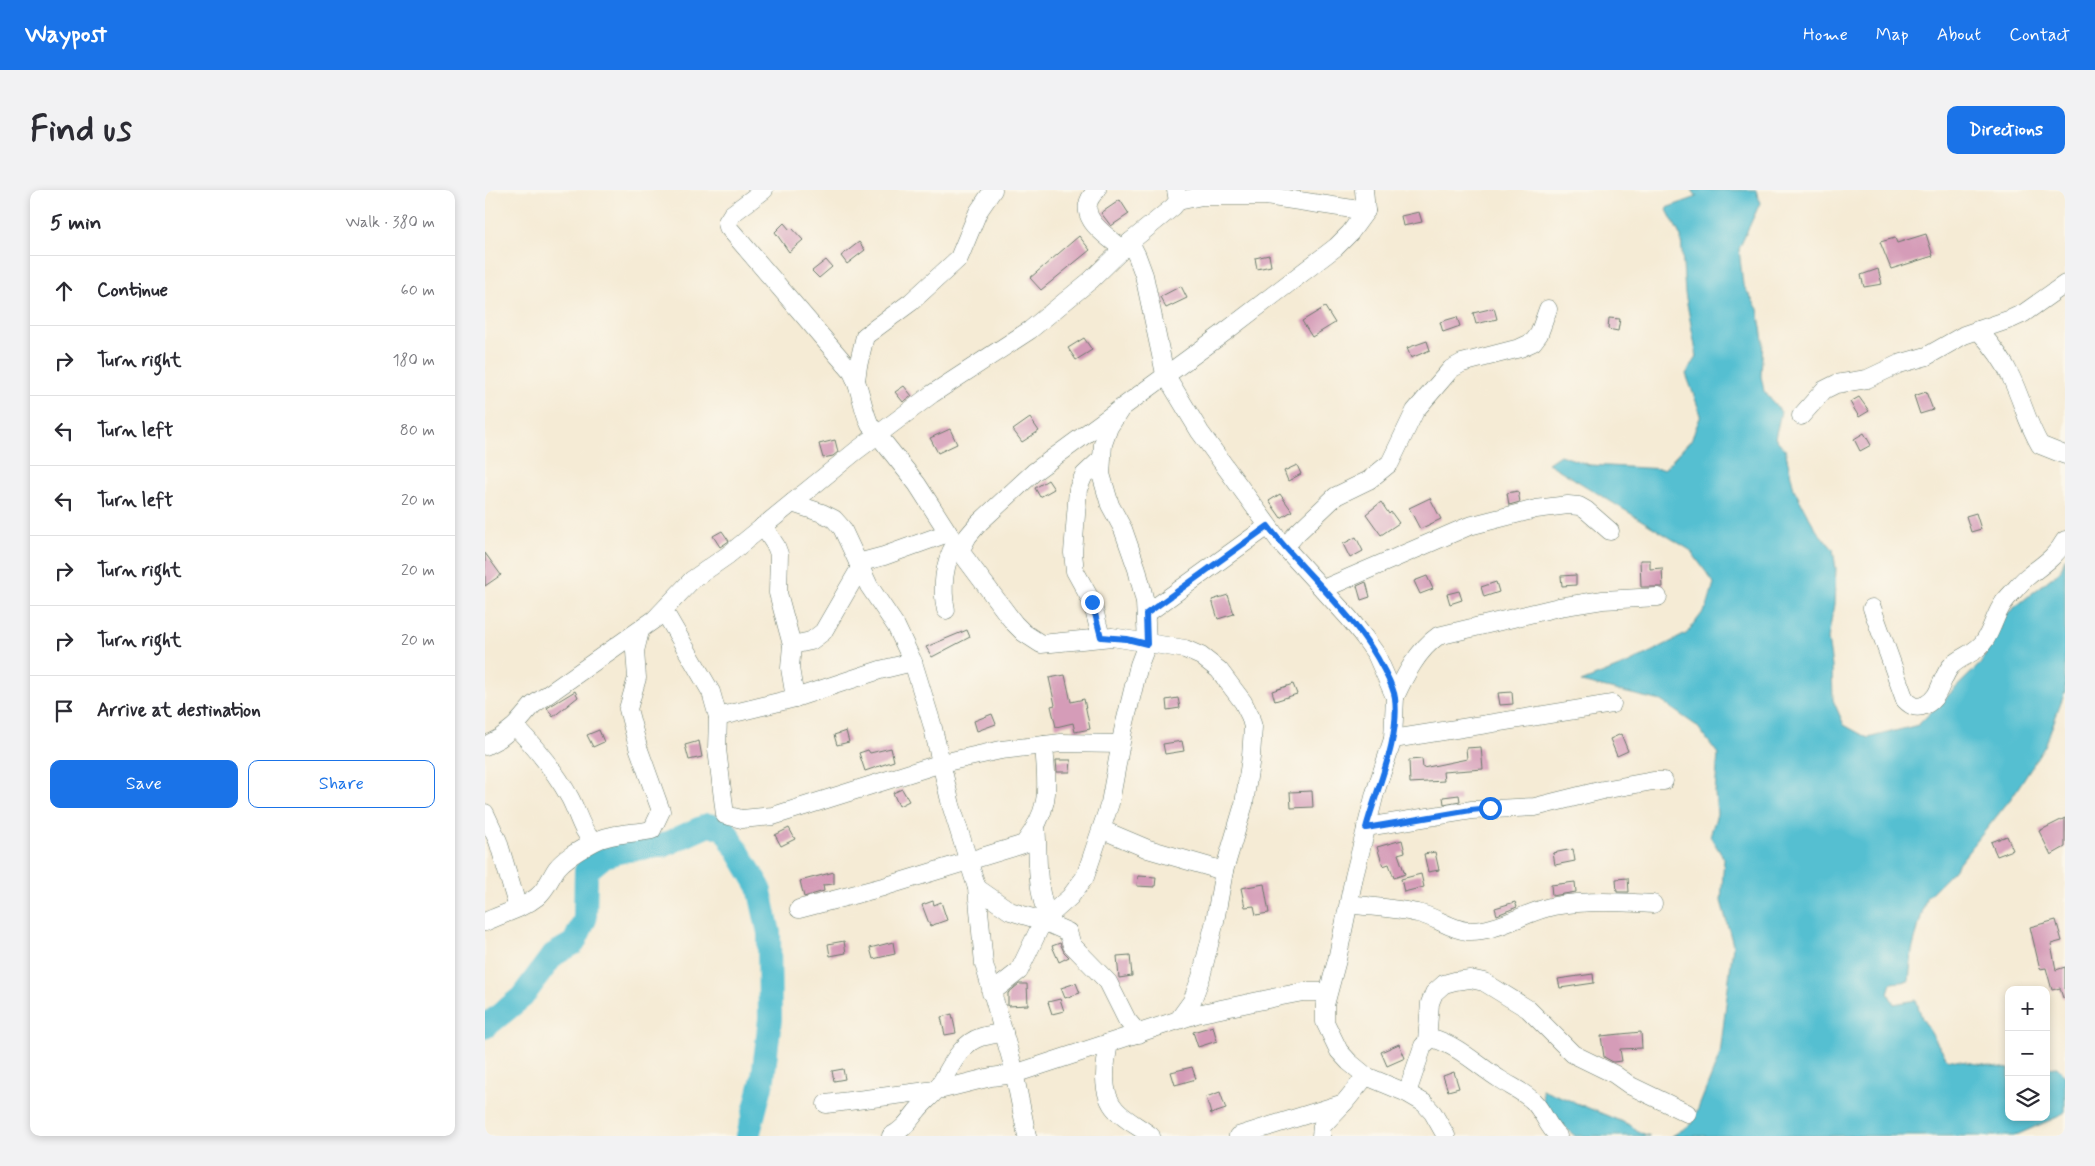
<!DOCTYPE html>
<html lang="en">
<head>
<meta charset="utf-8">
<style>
  :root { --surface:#fff; --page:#f2f2f3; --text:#2b2b33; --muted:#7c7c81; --line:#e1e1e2; --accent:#1a73e8 }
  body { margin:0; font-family:Mynerve,sans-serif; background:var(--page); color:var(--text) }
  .controls { position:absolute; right:15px; bottom:15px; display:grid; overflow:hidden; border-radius:10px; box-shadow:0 2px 8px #0003 }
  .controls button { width:45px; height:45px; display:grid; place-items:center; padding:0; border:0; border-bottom:1px solid var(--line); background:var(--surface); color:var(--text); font:25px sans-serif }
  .stop { position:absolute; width:15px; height:15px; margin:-11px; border:4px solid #1a73e8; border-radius:50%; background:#fff }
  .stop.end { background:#1a73e8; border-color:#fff; box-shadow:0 1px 5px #0008 }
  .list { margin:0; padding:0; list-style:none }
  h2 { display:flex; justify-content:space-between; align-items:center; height:65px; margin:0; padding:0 20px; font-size:21px }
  h2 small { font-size:16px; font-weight:400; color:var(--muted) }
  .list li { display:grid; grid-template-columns:32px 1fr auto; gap:15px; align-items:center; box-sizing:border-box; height:70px; padding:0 20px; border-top:1px solid var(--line) }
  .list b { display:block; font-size:19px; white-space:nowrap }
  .list em { font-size:16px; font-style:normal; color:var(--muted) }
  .actions { display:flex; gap:10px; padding:15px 20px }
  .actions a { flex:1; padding:11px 0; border:1px solid var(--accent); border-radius:10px; text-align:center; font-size:18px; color:var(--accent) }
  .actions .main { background:var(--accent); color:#fff }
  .icon { flex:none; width:28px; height:28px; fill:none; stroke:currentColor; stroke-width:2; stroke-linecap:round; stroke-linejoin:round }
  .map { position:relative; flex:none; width:1580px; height:946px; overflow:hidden; border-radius:10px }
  header { display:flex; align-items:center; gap:30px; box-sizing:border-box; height:70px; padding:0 25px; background:var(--accent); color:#fff }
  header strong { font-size:24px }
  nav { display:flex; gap:28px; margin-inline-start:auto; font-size:18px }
  .intro { display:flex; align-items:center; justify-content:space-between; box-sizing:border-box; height:120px; padding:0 30px }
  h1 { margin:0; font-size:35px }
  .button { padding:12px 22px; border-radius:10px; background:var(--accent); color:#fff; font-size:18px; font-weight:700 }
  main { display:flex; gap:30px; padding:0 30px }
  aside { flex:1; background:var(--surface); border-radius:10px; box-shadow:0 2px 8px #0003 }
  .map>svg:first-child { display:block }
  .water { fill:#55bfd1; stroke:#3a7e82 }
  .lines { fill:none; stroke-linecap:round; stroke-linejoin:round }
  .river { stroke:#55bfd1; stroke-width:24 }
  .building { fill:#d59cb8 }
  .minor-casing { stroke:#6a7a6c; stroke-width:19 }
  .minor { stroke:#fff; stroke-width:18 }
  .route { stroke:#1a73e8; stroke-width:6 }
</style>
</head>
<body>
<header>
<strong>Waypost</strong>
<nav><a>Home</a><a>Map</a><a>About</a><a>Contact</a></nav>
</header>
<div class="intro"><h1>Find us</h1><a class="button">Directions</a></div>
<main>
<aside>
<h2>5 min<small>Walk · 380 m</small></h2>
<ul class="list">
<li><svg class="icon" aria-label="ahead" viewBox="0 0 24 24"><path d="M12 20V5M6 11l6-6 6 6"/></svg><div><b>Continue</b></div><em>60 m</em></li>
<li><svg class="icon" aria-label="right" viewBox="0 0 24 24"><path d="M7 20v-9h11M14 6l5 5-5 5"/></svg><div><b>Turn right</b></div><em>180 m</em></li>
<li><svg class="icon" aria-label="left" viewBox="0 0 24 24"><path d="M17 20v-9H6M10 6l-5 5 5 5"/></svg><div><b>Turn left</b></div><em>80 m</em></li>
<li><svg class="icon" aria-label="left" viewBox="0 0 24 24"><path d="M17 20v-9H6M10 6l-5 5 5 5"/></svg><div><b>Turn left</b></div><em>20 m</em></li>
<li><svg class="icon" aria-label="right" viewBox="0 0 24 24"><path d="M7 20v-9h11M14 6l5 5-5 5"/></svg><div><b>Turn right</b></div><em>20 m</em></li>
<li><svg class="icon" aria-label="right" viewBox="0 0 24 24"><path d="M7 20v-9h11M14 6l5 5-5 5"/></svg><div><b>Turn right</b></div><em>20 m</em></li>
<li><svg class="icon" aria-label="arrive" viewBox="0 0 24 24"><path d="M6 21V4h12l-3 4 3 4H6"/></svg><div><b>Arrive at destination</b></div></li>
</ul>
<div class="actions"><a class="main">Save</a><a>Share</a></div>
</aside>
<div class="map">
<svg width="1580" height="946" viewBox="0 0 1580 946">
  <rect width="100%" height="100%" fill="#fbf7ec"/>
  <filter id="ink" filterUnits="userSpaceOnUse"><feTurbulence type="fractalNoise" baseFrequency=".02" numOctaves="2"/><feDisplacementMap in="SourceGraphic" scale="10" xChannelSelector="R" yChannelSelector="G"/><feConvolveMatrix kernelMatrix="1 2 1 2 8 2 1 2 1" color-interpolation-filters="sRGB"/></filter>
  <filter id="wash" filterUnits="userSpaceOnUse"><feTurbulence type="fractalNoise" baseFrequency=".0096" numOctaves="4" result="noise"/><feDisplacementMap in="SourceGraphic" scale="20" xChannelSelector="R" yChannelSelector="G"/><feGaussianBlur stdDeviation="1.12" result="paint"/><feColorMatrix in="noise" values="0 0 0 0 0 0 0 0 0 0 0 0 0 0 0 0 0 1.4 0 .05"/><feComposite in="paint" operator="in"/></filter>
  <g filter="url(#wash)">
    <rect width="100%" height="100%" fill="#f5ebd5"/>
    <!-- water -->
    <g class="water">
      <polygon points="1207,0 1271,0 1275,13 1254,59 1258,95 1273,119 1278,150 1276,186 1279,201 1296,222 1290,248 1300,259 1309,299 1320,320 1332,341 1348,359 1351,379 1349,414 1343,449 1347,476 1348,510 1359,535 1383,548 1433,535 1496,473 1519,426 1576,380 1580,368 1580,502 1560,556 1527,607 1467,682 1441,708 1427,761 1424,791 1406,793 1403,803 1409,814 1431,810 1437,828 1462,869 1524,879 1524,927 1561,927 1561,878 1572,877 1580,885 1580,921 1577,925 1529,946 1187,946 1207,934 1235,864 1248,755 1236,711 1239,669 1225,646 1232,624 1230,603 1233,564 1212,536 1176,511 1096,492 1144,473 1201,444 1222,417 1229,393 1205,360 1063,273 1075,265 1105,275 1179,279 1206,250 1216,225 1201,184 1212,167 1200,103 1196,47 1181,18 1212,7"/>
      <polygon points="1057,899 1145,935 1156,943 1165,946 1090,946 1059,919"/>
    </g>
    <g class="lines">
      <!-- river -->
      <polyline class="river" points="0,837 37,807 68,765 89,753 100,729 101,681 119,666 142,660 179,655 223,635 239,638 274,697 284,743 285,829 278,888 263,946"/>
    </g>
    <g id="blocks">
      <!-- building -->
      <g class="building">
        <polygon points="635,10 644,24 626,36 616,23"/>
        <polygon points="934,22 937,32 918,36 916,26"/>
        <polygon points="299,33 305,40 307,38 318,50 304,62 290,42"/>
        <polygon points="1441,44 1448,66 1406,79 1395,52 1410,48 1412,53"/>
        <polygon points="594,46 605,60 556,100 545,88"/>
        <polygon points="374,52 380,60 362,74 356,66"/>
        <polygon points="784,65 786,76 772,79 770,68"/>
        <polygon points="341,70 347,77 334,88 327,81"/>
        <polygon points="1393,79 1397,94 1379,97 1376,85"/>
        <polygon points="696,96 702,108 681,118 675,107"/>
        <polygon points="840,117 850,133 827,147 817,131"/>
        <polygon points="1009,118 1012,129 991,134 988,123"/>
        <polygon points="972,127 975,136 958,142 955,132"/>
        <polygon points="1124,128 1135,129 1133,141 1123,139"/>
        <polygon points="599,148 607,160 591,170 583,158"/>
        <polygon points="942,151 945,160 926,168 922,158"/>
        <polygon points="419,196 427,206 418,212 410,202"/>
        <polygon points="1441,202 1448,220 1435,224 1429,206"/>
        <polygon points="1374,207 1384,221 1374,227 1365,212"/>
        <polygon points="545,228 554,241 537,252 528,240"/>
        <polygon points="465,239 472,254 453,263 445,248"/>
        <polygon points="1379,243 1386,255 1375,261 1369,249"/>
        <polygon points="350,250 353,262 348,266 338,268 334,254"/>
        <polygon points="812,275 816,284 803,291 799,281"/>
        <polygon points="563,290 569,299 555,307 550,298"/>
        <polygon points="1033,301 1035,312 1024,315 1022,303"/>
        <polygon points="795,304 807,321 796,328 784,311"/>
        <polygon points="945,308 956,329 935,339 924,318"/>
        <polygon points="896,312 904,324 906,322 914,333 896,345 881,324"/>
        <polygon points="1491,323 1496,339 1486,342 1481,326"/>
        <polygon points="237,341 244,351 235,357 228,346"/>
        <polygon points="871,347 878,361 865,368 858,354"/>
        <polygon points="0,363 16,385 0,396"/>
        <polygon points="1155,370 1165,370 1165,379 1177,378 1178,397 1156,397"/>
        <polygon points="1091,385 1091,395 1077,396 1076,386"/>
        <polygon points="942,386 948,399 935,404 929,391"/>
        <polygon points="881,392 885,407 876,410 872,396"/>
        <polygon points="1011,392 1014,402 999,407 996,397"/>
        <polygon points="974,401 977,410 965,414 962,404"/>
        <polygon points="743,405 749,424 733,429 727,410"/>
        <polygon points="482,440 485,447 447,467 441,457"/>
        <polygon points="580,485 586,512 599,509 605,539 590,542 588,533 571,537 566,516 570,515 564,488"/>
        <polygon points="808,494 812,504 790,511 787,501"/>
        <polygon points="90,501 93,507 68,527 62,518"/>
        <polygon points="1027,502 1028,514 1015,515 1013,503"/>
        <polygon points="693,508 695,518 682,520 681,510"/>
        <polygon points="507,524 511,534 492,541 489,531"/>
        <polygon points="114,540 119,552 108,557 102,545"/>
        <polygon points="361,541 364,552 352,555 349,545"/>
        <polygon points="1136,544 1143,561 1132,566 1125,549"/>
        <polygon points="214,551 217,567 204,570 200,555"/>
        <polygon points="697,551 699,561 680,564 678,554"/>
        <polygon points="996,557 998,579 958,582 959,591 925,593 924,570 937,569 938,578 982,569 981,558"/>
        <polygon points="406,558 409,571 380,581 374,563 383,560 385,563"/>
        <polygon points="571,570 586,570 585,582 572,582"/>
        <polygon points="417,599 424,611 414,616 408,603"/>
        <polygon points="827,601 828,617 806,618 805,602"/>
        <polygon points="974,605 975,611 959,614 958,607"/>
        <polygon points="1580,628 1580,657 1566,665 1554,641"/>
        <polygon points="304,638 310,649 296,656 290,645"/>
        <polygon points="1522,646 1528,660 1512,666 1506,652"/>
        <polygon points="917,650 920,662 913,664 920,684 909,688 904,674 898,676 892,657"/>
        <polygon points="1088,659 1090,671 1070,675 1068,663"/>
        <polygon points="950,662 954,680 943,682 939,664"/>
        <polygon points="349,682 349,694 338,695 339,701 319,707 315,691"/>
        <polygon points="936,684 939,697 919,702 916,689"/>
        <polygon points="653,686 671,687 670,697 652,696"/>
        <polygon points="1143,688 1144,702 1132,702 1131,689"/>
        <polygon points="1090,692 1091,702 1067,706 1066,695"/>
        <polygon points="779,694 784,723 771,725 769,716 760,717 756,698"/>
        <polygon points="448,711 449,715 456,712 462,730 445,736 437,715"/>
        <polygon points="1030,712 1032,717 1012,725 1010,718"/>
        <polygon points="1571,730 1577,751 1566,754 1571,780 1580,777 1580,808 1578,808 1575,798 1567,800 1561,778 1555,779 1545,737"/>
        <polygon points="359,751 361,763 345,766 343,754"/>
        <polygon points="408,752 410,764 388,769 385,758"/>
        <polygon points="575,753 579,762 584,767 574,772 567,756"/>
        <polygon points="645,765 647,786 634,788 632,766"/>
        <polygon points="1108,784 1109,793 1075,798 1073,789"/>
        <polygon points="591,793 595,803 580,808 576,798"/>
        <polygon points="534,794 542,794 543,815 523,816 523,803"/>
        <polygon points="575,809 579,821 567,824 563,812"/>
        <polygon points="467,824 471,843 460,845 456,827"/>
        <polygon points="728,836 732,851 713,857 708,842"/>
        <polygon points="1156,842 1157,858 1135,859 1137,871 1128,872 1119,867 1116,846"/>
        <polygon points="914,854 920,868 902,876 896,862"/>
        <polygon points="707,877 711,889 690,895 686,882"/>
        <polygon points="358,879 360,889 349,891 347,881"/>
        <polygon points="969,882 974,898 963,901 958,886"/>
        <polygon points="735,902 741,919 726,924 721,907"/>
      </g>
    </g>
  </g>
  <g filter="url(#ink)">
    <use href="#blocks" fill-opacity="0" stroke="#6a7a6c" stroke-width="1"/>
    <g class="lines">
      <defs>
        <g id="minor">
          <path d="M 279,0 L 247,24 L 242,32 L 243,37 L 367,182 C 376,199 377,218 385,235 L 432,294 L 475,361 L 529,433 L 539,443 L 556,454 L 627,447 L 700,459 L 716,466 L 734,480 L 758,512 L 765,526 L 768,537 L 766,567 L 759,614 L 739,681 L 730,731 L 716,787 L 707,811 L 694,829"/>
          <path d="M 612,0 C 586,24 620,45 638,59"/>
          <polyline points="693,11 717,6 781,6 881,21"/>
          <polyline points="645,52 652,66 659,85 680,184 715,242 795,352 864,428 879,447 891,464 910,507 908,549 890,603 869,687 852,770 840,815 840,832 854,861 864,872 881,886 922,903 939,913 948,923 961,946"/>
          <path d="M 1493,140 C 1506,154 1518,169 1526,187 C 1537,210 1542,233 1555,255 L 1580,265"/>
          <polyline points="371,190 373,176 380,146 426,112 474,68 493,22 508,0"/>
          <polyline points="1316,226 1339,200 1351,194 1382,189 1414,174 1442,166 1479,145 1526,129 1539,123 1580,94"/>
          <polyline points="616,269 599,285 593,299 588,363 590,381 607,412 616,447"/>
          <polyline points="307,313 337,323 349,329 357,338 384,396 411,436 428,472 447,534 466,615 492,698 499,774 527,872 542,946"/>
          <polyline points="278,336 291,356 294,364 293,403 307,455 305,478 310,508"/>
          <polyline points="801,356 811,344 851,306 884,290 905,273 930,221 966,179 977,173 1035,158 1048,152 1054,144 1063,119"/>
          <polyline points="475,361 483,346 494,333 549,282 736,145 851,57 865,43 881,21 879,0"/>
          <polyline points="373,373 399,366 463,343"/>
          <polyline points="838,399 984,336 1051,319 1083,315 1094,316 1101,320 1125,341"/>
          <path d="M 1387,418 L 1420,510 C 1426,516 1431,519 1440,515 C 1457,507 1455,487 1467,475 C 1478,465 1492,463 1500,450 C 1509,436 1511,419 1524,406 C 1530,400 1536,392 1542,387 C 1557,375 1571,367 1580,350"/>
          <path d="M 461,420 C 456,398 459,373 470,354"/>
          <polyline points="179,421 226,502 233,527 232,559 240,625 257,629 288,626 457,573 516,560 576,553 635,554"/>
          <polyline points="661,424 783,336"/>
          <polyline points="307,455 326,451 338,442 375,378"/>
          <path d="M 910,507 C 920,485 933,460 953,446 L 1074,417 L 1118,410 L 1173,407"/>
          <polyline points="233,527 310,508 395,480 428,472"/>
          <path d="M 30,536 C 51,558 71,582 85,608 C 93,623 96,640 108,652"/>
          <polyline points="908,549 1127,514"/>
          <polyline points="0,556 15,548 30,536 48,515 170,429 207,390 243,365 371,261 447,204 545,140 606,90 645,52 688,17 693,11 691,0"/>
          <polyline points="0,623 13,651 33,718"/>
          <path d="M 551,635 C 554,666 550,697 563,726"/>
          <polyline points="881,637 987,620 1050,617 1118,600 1168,591 1179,591"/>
          <polyline points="618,640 663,659 739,681"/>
          <polyline points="492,698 525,721 558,731 583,742 587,755 623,792 642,830 654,844"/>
          <path d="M 864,714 C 886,717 910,718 932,723 C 950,726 964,739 982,741 C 1012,743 1041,721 1069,716 C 1102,710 1136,712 1168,714"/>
          <path d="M 314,719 L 398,697 L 539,654 C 567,617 562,598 559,555"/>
          <path d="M 0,732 C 17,724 37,719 52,707 C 62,699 65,688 72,678 C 81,667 95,660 107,653 C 124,643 147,644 167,640 L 176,621 L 153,557 L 143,519 L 152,488 L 150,461 L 155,441"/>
          <polyline points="506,803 534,781 558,731 585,707 600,687 625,613 638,541 654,475 662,454 660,412 652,379 638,339 625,315 616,284 618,254 624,237 635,220"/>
          <polyline points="942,851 945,813 949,803 959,794 970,791 985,789 999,792 1043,819 1088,864 1129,884 1146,896 1202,923"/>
          <path d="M 624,853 C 620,874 615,903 631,920 C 641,931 655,937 666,946"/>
          <path d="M 922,903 L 938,856 L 946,848 C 972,854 993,876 1016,890 C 1027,897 1039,902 1048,911 C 1059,922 1062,936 1073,946"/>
          <polyline points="341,914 458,899 506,887 529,884 712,824 797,806 818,802 843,802"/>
          <path d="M 406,946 C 418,940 423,932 431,922 C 437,914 446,907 452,899 C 464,882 473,854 496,847 C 503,845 511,844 519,842"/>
          <polyline points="753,946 859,913 881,886"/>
          <polyline points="836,946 837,936 857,915"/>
        </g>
      </defs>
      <!-- minor casing -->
      <use href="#minor" class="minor-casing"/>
      <!-- minor -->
      <use href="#minor" class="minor"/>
    </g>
  </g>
  <g class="lines" filter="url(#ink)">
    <!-- route -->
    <path class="route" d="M 607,412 L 616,447 L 642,449 L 662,454 L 661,424 L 783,336 C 820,385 871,424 899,480 C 903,488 909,499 910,508 C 915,550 892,597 881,638 L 986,620 L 1005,618"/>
  </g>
</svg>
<div class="controls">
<button>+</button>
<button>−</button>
<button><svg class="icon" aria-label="layers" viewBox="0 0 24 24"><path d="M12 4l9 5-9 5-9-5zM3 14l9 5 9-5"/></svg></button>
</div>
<div class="stop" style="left:1005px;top:618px"></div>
<div class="stop end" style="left:607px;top:412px"></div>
</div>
</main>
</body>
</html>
